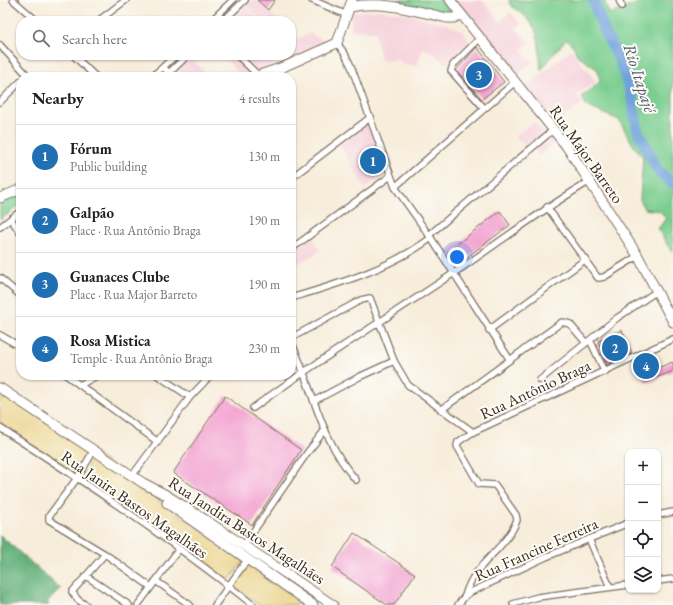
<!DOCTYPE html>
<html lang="en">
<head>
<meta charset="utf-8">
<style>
  :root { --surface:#fff; --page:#f2f2f2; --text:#202124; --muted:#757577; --line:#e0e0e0; --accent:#1f6fb2 }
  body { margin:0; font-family:"EB Garamond",serif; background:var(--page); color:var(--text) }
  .controls { position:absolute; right:12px; bottom:12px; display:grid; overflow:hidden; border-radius:8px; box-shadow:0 1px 3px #0004 }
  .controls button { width:36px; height:36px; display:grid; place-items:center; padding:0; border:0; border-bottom:1px solid var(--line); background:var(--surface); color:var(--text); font:20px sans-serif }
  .you { position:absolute; left:457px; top:257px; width:14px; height:14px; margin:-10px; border:3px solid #fff; border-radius:50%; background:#1a73e8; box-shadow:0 0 0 6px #1a73e833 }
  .badge { display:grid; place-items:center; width:26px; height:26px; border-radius:50%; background:var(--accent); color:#fff; font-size:13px; font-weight:700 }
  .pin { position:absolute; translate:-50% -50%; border:2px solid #fff; box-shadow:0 1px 4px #0006 }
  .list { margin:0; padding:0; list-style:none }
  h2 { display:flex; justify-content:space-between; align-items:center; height:52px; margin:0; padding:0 16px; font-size:17px }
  h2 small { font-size:13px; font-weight:400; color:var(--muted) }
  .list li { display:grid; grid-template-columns:26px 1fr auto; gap:12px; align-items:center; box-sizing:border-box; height:64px; padding:0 16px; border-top:1px solid var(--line) }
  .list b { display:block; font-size:15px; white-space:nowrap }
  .list p { margin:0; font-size:13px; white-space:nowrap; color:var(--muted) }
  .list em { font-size:13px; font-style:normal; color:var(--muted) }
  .icon { flex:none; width:22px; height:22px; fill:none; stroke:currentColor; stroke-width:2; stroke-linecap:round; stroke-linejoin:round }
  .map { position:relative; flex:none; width:673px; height:605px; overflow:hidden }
  .search { position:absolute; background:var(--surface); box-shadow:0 1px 3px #0004; left:16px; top:16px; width:280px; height:44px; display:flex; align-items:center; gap:10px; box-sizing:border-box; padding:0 14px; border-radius:16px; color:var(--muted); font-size:15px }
  .panel { position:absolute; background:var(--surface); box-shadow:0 1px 3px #0004; left:16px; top:72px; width:280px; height:308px; border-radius:16px }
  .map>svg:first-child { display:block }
  .built { fill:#f5cfda }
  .green { fill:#7acd8f; stroke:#5a7c56 }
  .forest { fill:#63b07a; stroke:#4f6d4c }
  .sand { fill:#eeda9e; stroke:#94825e }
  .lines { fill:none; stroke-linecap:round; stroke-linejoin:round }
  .river { stroke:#71a1db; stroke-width:11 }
  .building { fill:#f3a5d2 }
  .minor-casing { stroke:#7d6e60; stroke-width:8 }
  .primary-casing { stroke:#7d6e60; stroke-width:11 }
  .trunk-casing { stroke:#7d6e60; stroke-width:11 }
  .minor { stroke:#fff; stroke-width:5.5 }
  .primary { stroke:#fff; stroke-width:9 }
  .trunk { stroke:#fff; stroke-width:9 }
  .labels { text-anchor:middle; stroke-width:4; stroke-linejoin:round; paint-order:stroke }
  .street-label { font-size:16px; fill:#3b2a1e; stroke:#fdfcf7 }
  .water-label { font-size:17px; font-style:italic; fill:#515a6a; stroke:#fdfcf7 }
</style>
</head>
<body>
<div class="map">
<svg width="673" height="605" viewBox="0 0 673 605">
  <rect width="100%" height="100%" fill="#fdfcf7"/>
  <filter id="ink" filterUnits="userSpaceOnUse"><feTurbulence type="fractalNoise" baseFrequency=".025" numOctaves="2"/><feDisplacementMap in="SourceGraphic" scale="8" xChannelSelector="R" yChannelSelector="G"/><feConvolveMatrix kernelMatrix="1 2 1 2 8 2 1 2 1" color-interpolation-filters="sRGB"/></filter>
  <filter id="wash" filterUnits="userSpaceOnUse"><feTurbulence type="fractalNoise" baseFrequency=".012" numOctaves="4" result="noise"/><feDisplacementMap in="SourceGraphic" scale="16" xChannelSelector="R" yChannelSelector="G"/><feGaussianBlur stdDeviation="0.9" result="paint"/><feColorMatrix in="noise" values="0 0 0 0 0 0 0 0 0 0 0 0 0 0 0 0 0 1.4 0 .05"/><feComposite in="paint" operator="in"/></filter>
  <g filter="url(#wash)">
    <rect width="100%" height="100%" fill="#f7eddb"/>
    <!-- built -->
    <g class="built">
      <polygon points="251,0 255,0 279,21 262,21 246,6"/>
      <polygon points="453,0 482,0 500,22 510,12 521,24 493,50"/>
      <polygon points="245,7 261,21 229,21"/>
      <polygon points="380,10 407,14 446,24 463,31 470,42 446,64 432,52 423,48 417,66 401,64 400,58 391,61 381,60 375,31 351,30 352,12"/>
      <polygon points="516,29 530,42 521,50 532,62 516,76 494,50"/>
      <polygon points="310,33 329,43 257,71 241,55 291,55 291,42"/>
      <polygon points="571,50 596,82 577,95 583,103 555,123 525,87"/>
      <polygon points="221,55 235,55 252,72 243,77"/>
      <polygon points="191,58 209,77 176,77 173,74"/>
      <polygon points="369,122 385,175 365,188 340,145"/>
      <polygon points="534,122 543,132 526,147 515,136"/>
      <polygon points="550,137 555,142 539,156 534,150"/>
      <polygon points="313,237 320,251 292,267 291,252"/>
    </g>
    <!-- green -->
    <g class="green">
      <polygon points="397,0 446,0 457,13 453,17 396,3"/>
      <path d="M 509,0 L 604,0 L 610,14 L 646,0 L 673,0 L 673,251 L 671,251 L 658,229 L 666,218 L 660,211 L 644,209 L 640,199 L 643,157 L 633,145 L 619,120 L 586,106 L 582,96 L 600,82 L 598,70 L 577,55 L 574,47 L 566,39 L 541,70 C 538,36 541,25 510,5 Z"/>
      <polygon points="21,193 21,204 0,220 0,202"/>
    </g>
    <!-- forest -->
    <polygon class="forest" points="0,535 61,589 47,602 49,605 0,605"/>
    <!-- sand -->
    <g class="sand">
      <polygon points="0,391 90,451 76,473 0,425"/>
      <polygon points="94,453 244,561 227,583 81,477"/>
      <polygon points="247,564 299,600 296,605 259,605 233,586"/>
    </g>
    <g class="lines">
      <!-- river -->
      <polyline class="river" points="593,0 605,33 619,59 631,94 638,131 658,171 673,183"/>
    </g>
    <g id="blocks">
      <!-- building -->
      <g class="building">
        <polygon points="257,0 275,0 268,10"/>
        <polygon points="477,47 504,82 482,99 456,70"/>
        <polygon points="500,211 510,225 455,266 447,252"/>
        <polygon points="622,330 632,353 607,365 598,341"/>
        <polygon points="650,356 655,369 673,362 673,371 646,382 638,362"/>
        <polygon points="225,396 301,450 252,525 173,473"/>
        <polygon points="354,533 415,574 394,605 387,605 332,567"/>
      </g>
    </g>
  </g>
  <g filter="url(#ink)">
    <use href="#blocks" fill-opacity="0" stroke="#7d6e60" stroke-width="1"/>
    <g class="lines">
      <defs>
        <g id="minor">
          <polyline points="13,0 37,21"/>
          <polyline points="312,0 347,15"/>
          <polyline points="619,0 622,6"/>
          <polyline points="98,21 126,0"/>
          <polyline points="211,21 233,0"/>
          <polyline points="223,21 245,0"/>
          <polyline points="480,38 453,65 451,71 484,108"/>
          <polyline points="337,43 345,54 351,66 395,187 431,238 510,360"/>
          <polyline points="0,45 29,77"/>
          <polyline points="73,55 96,77"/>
          <polyline points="237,55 258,75"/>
          <polyline points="163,67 176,55"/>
          <polyline points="169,73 188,55"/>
          <polyline points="151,77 163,67 173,77"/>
          <polyline points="0,102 21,81"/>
          <polyline points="291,178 371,117"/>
          <polyline points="395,187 515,82"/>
          <polyline points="547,207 598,278 604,277 638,256"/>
          <polyline points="11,219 21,234"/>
          <polyline points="0,227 21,211"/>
          <polyline points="429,235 553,130"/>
          <polyline points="291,249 389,177"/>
          <polyline points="0,278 21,296"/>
          <path d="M 291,298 C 339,284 391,268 431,238"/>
          <polyline points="489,330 586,259"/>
          <polyline points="0,335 21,347"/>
          <polyline points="291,338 361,300 370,298 394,361 408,385 473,432"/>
          <polyline points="590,340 605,372"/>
          <path d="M 291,341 C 312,387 321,441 356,480"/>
          <polyline points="66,375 158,442"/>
          <polyline points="157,375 190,397"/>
          <polyline points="540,380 617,318 657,291"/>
          <polyline points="80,385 98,375"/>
          <polyline points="314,401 359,377 394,361"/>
          <path d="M 253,408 C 318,360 387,318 454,273 C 500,242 543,209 590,181"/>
          <polyline points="441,410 562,322 570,324 586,343"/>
          <path d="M 0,428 C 87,483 173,541 253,605"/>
          <polyline points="94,450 78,477 49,516 49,520 105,554 151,587"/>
          <polyline points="132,476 190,397 211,375"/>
          <polyline points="658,515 673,512"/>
          <polyline points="589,539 610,587"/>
          <polyline points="244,545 307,453 325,430"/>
          <polyline points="86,576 129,605"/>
          <polyline points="156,581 190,605"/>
          <polyline points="658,581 673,579"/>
          <path d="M 465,596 C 474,562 506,550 517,520 L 516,515 L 495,485 L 479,484 L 457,446 L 458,442 L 473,432 L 673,339"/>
          <polyline points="513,604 538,597 628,585"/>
          <polyline points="86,605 78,600 72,592 105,554"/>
          <polyline points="138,605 179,549"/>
          <polyline points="215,605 247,560"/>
          <polyline points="458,605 465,596 471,592 546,557 628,523"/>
        </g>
        <g id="primary">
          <polyline points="450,0 567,147 638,256 673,322"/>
          <path d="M 350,7 C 383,0 415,11 447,18 L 454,18 L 461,14"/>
          <polyline points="254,77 283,67 337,43 352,0"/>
          <polyline points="0,198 21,189"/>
        </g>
        <g id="trunk">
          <polyline points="0,388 143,483 166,495 204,519 333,605"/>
          <polyline points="167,503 313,605"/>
        </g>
      </defs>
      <!-- minor casing -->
      <use href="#minor" class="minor-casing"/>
      <!-- primary casing -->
      <use href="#primary" class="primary-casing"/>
      <!-- trunk casing -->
      <use href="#trunk" class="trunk-casing"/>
      <!-- minor -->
      <use href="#minor" class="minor"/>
      <!-- primary -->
      <use href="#primary" class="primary"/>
      <!-- trunk -->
      <use href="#trunk" class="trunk"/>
    </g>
  </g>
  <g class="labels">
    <!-- street labels -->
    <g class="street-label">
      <text transform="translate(587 154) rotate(55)" y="6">Rua Major Barreto</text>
      <text transform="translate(535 389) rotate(-25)" y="6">Rua Antônio Braga</text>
      <text transform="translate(135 504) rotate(35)" y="6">Rua Janira Bastos Magalhães</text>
      <text transform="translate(247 530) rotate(33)" y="6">Rua Jandira Bastos Magalhães</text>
      <text transform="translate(536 549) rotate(-24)" y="6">Rua Francine Ferreira</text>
    </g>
    <!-- water labels -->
    <g class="water-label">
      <text transform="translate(640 78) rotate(72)" y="6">Rio Itapajé</text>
    </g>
  </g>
</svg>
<div class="controls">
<button>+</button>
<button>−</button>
<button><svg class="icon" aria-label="locate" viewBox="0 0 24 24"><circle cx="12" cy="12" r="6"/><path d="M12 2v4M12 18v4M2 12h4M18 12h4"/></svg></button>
<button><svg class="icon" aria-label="layers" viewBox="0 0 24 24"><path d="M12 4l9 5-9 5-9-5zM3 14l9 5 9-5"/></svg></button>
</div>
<div class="you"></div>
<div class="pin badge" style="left:373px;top:161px">1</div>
<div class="pin badge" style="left:615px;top:348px">2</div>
<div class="pin badge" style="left:479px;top:75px">3</div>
<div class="pin badge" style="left:646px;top:366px">4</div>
<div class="search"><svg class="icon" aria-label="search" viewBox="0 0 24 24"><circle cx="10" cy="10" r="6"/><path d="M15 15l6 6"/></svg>Search here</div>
<section class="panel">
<h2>Nearby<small>4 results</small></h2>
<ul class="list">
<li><span class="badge">1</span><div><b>Fórum</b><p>Public building</p></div><em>130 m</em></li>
<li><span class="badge">2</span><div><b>Galpão</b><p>Place · Rua Antônio Braga</p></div><em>190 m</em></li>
<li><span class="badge">3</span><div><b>Guanaces Clube</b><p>Place · Rua Major Barreto</p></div><em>190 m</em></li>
<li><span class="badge">4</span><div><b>Rosa Mistica</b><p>Temple · Rua Antônio Braga</p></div><em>230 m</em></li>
</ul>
</section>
</div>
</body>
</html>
